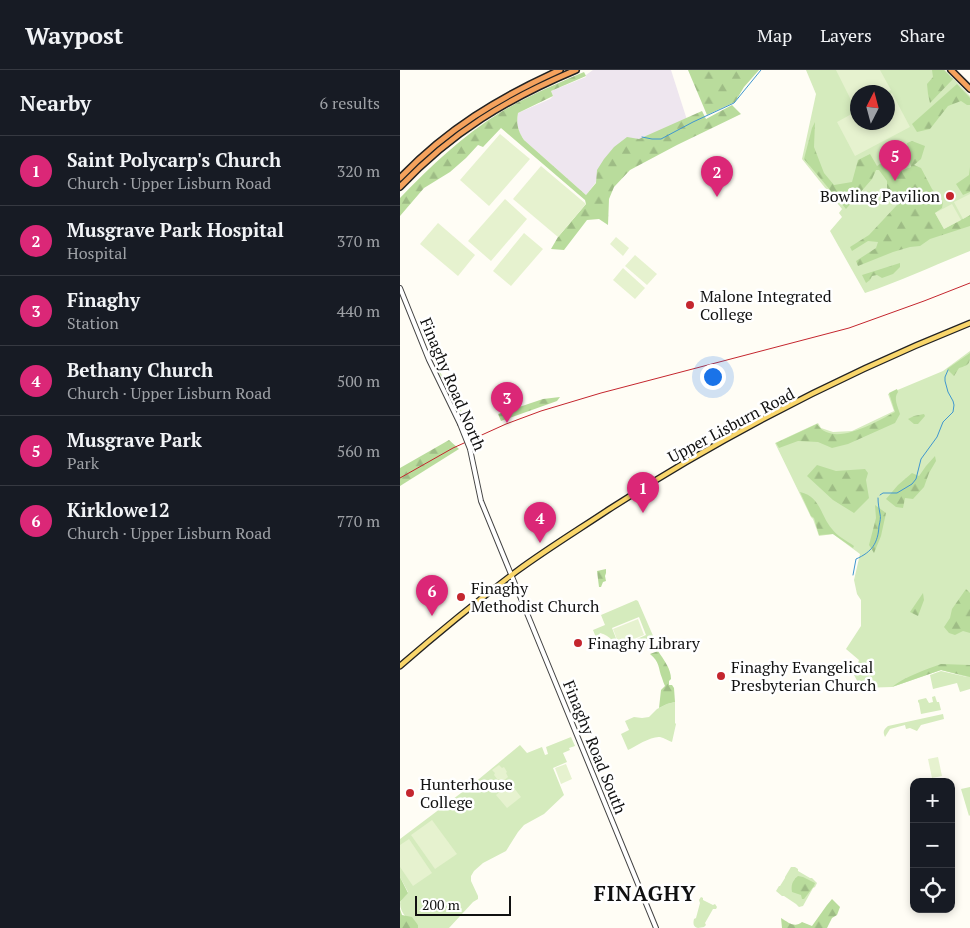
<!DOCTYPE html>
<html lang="en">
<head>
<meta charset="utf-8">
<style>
  :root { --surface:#171b24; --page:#20242c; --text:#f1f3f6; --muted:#9ea1a6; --line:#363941; --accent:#db2777 }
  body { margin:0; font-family:"PT Serif",serif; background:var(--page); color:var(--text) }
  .controls { position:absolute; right:15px; bottom:15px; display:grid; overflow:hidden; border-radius:10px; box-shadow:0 2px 8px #0003 }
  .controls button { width:45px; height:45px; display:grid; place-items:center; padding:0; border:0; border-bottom:1px solid var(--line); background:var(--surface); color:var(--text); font:25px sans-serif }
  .compass { position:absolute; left:450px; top:15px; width:45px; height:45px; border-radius:50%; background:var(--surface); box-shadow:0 2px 8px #0003; rotate:6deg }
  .scale { position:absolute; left:15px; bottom:12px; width:96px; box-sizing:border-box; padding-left:5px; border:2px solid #111; border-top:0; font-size:14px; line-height:18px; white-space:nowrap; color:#111; -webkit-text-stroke:4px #fff; paint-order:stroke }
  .you { position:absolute; left:312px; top:306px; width:18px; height:18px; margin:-12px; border:4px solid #fff; border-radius:50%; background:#1a73e8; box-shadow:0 0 0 8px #1a73e833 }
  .badge { display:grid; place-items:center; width:32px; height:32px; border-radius:50%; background:var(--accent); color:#fff; font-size:16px; font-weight:700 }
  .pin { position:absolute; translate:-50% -41px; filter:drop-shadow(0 1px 2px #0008) }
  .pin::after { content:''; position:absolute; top:26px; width:18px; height:15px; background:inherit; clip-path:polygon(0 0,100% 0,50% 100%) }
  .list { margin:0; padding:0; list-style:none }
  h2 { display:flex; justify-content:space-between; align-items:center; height:65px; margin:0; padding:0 20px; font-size:21px }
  h2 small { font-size:16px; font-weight:400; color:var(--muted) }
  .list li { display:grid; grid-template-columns:32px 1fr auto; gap:15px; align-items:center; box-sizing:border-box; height:70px; padding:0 20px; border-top:1px solid var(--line) }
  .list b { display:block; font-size:19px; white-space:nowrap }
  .list p { margin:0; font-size:16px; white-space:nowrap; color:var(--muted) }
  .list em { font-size:16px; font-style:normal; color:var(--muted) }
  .icon { flex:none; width:28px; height:28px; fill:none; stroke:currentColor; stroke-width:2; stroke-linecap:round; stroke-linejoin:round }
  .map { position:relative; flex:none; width:570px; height:858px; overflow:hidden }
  header { display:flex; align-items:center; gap:30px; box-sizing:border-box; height:70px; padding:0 25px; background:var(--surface); border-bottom:1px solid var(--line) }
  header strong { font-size:24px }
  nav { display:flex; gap:28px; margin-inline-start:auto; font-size:18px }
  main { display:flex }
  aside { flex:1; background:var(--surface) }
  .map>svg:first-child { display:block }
  .industrial { fill:#eee6ef }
  .green { fill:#d5ebbd; fill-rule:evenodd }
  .forest { fill:url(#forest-firs) }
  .pitch { fill:#e6f2cf }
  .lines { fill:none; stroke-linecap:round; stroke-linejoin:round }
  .stream { stroke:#3f96cf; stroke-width:1 }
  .minor-casing { stroke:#444; stroke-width:6 }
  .major-casing { stroke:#222; stroke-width:7 }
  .highway-casing { stroke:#222; stroke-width:8 }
  .minor { stroke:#fff; stroke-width:4 }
  .major { stroke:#f9d66b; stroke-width:4.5 }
  .highway { stroke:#f5a25d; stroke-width:5 }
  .rail { stroke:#c4262e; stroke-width:1 }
  .minor-bridge-casing { stroke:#444; stroke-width:6; stroke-linecap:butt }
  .minor-bridge { stroke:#fff; stroke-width:4 }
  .poi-dot { fill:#c4262e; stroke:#fff; stroke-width:2 }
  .labels { text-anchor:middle; stroke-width:5; stroke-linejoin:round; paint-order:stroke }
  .poi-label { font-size:16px; fill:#111; stroke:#fff; text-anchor:start }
  .street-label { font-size:16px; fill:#111; stroke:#fff }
  .district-label { font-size:21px; font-weight:bold; letter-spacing:1px; fill:#111; stroke:#fff }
</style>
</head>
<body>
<header>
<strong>Waypost</strong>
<nav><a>Map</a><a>Layers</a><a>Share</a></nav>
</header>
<main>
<aside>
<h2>Nearby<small>6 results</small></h2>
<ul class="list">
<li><span class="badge">1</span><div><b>Saint Polycarp's Church</b><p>Church · Upper Lisburn Road</p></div><em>320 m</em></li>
<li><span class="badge">2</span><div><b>Musgrave Park Hospital</b><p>Hospital</p></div><em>370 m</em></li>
<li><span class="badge">3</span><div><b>Finaghy</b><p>Station</p></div><em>440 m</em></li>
<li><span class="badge">4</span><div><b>Bethany Church</b><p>Church · Upper Lisburn Road</p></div><em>500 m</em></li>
<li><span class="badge">5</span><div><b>Musgrave Park</b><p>Park</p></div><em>560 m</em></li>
<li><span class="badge">6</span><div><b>Kirklowe12</b><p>Church · Upper Lisburn Road</p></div><em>770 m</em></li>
</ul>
</aside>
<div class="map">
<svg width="570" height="858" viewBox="0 0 570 858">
  <defs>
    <pattern id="forest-firs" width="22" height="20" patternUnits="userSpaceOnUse" patternTransform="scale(1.25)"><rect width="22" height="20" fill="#b9dc9c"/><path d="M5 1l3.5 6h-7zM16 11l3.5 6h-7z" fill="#9ebc85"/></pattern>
  </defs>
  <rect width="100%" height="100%" fill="#fffdf5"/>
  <!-- industrial -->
  <polygon class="industrial" points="193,0 271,0 288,53 200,107 186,125 124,70 119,62 117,51 118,43 150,29 153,26 151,21 186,7 186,5"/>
  <!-- green -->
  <g class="green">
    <path d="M 406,0 L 545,0 L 570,26 L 570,181 C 535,195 501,211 465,223 L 430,161 L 442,147 L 439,143 L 442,139 L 402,89 L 416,24 ZM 458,22 L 488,22 L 488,52 L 458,52 Z"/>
    <polygon points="570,281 570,619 560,622 557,613 533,619 530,605 541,601 567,607 541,600 492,617 461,618 454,605 459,590 446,579 461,556 461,530 457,524 454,510 460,484 433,464 419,466 413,449 411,447 375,373 418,353 421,358 433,362 452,361 494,341 488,324 543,301"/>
    <polygon points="36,296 37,296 47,315 49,317 55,330 65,347 61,350"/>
    <path d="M 236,530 L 238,531 L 254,568 L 254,572 L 250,574 L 249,571 L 239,575 L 237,569 L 246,565 L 239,547 L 212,558 L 219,576 L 228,573 L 230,579 L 220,583 C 215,573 211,566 200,563 L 199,565 L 198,565 L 197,570 L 193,560 L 205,555 L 201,545 Z"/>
    <polygon points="535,626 537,632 539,632 541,640 521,644 519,633 518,632 518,630 526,628 529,633 533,632 532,627"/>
    <path d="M 275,632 L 275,653 L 276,654 L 272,672 C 269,671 264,668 260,667 C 251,666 236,676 228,680 L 221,664 L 229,660 L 225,651 L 234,647 L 242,648 L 249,647 L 257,639 L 267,634 Z"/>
    <path d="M 543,644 L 544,649 L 521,655 L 517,661 L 510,658 L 506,659 L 505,655 L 490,659 L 485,667 C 483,662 483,660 488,656 Z"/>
    <path d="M 171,667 L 175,676 L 169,678 L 170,680 L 163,683 L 167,692 L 153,698 L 164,725 L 144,744 L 124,755 L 118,762 L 106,781 L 83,793 L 74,801 L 71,806 L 71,811 L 78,826 L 78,829 L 73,832 L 49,858 L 18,858 L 18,855 C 10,850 0,845 0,833 C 1,830 6,825 8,822 L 0,807 L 0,769 L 73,714 L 120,675 L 127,683 L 142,677 L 145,685 L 148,684 L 146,677 Z"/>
    <polygon points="570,717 570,745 569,746 561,719"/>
    <polygon points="391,797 395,797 398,799 398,801 410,808 412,808 417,813 415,817 413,818 403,836 399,837 396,834 384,826 382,826 376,821 379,816 380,816 385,808 385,807"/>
    <path d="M 301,827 L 303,828 L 303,830 L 313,835 L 315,834 L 317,837 L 316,839 L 313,839 L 305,853 L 306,855 L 304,857 L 298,858 C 293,857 293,853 294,849 L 296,848 L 300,833 L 299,830 Z"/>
  </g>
  <!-- forest -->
  <g class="forest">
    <polygon points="288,0 359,0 344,17 335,32 307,45"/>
    <polygon points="532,0 544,0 553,9 530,33 528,24 527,14 533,7"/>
    <path d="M 184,2 L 186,6 L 151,21 L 153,26 L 118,43 C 116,54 118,61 124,70 L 186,125 L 196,113 L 197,100 L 204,89 L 214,77 L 227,67 L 239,69 L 302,41 L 306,49 L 332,35 L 341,44 L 277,75 L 230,100 L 214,117 L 209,129 L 208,155 L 199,149 L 187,150 L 164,180 L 151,179 L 158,167 L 186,134 L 185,130 L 101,58 L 83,77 L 78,75 L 66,88 L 50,102 L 24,118 L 0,146 L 0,128 C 31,96 63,65 101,42 C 128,26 156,14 184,2 Z"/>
    <polygon points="557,14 570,28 570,35 567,35 561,31 548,36 530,59 517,62 512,54"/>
    <polygon points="415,52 414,77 424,103 434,115 452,112 458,90 470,84 477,96 484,91 492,92 501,101 511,97 507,73 512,71 525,76 521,89 514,95 521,98 532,119 543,132 542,138 535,143 544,159 570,145 570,156 530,169 520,176 510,177 493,182 458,196 456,191 476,178 478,172 468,171 452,181 450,177 469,165 497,135 487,127 487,111 479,100 476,100 472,109 446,139 404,89 412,58"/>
    <polygon points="570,97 570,122 563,125 556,114 569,105"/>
    <polygon points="500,193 500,197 493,204 482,208 477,205 472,206 470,210 466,213 462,205"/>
    <path d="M 570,283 C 570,293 570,295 559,298 L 554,306 L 547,299 Z"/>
    <path d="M 497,319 L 498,322 C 493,328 498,337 500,344 L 495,353 L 448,374 L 432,378 L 418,372 L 398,371 L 379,378 L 376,373 L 417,354 C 433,379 477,351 495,342 L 489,323 Z"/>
    <polygon points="160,327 157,331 101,351 98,344 143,329"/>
    <polygon points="524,344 525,346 518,354 514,354 508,349 514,346"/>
    <polygon points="49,370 59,379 0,416 0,398"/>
    <polygon points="535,386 536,391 529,403 524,417 513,429 505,428 503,438 496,437 486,429 498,415 512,403 519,406 526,396"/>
    <polygon points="417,395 436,401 465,399 468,403 466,410 469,428 454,443 433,430 407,406"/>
    <path d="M 400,422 C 421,427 420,445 432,459 C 437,466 447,471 454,476 L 453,478 L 433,464 L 419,465 L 414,448 L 411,446 Z"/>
    <polygon points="475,435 486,443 481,466 474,483 469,475 476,448"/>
    <polygon points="206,499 206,503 205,506 206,511 203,512 201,517 199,517 197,501"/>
    <polygon points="566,519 570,523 570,563 563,561 555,565 549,563 544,557 550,548 552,539"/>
    <polygon points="523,523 524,530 518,546 510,542"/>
    <path d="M 258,581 C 264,590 271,599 271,609 L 269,611 L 269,615 L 272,615 L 274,618 L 275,632 L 267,634 L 259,638 L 261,620 L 265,616 C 264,614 263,611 262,608 C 258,598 260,592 250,584 Z"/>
    <path d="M 541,594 L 570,595 L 570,607 L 541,600 L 492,617 C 506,606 525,600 541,594 Z"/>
    <path d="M 398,806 L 403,807 L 415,813 L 414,816 L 404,829 L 402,829 L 401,825 L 392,822 C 391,815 392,811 398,806 Z"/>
    <polygon points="0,807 8,823 0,832"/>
    <path d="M 432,829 L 440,837 L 437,845 L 432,848 L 427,858 L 382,858 L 381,848 C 389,853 395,858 402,852 L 412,856 L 427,835 Z"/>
    <polygon points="0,839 2,845 12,847 18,855 18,858 0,858"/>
  </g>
  <!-- pitch -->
  <g class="pitch">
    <polygon points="436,0 480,0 491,20 487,22 458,22 457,37 455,38"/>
    <polygon points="492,23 510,57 455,86 437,52 457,41 458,52 488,52 488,25"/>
    <polygon points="100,64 130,89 89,136 60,110"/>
    <polygon points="141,96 186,134 158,167 113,129"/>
    <polygon points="570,124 570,145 563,149 554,132"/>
    <polygon points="105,129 127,149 91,191 68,171"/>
    <polygon points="552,134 561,150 544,159 535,143"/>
    <polygon points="38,153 75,185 58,206 20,174"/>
    <polygon points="124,163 143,179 111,216 93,201"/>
    <polygon points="216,167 229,178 223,186 210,174"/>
    <polygon points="235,185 257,204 247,215 225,196"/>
    <polygon points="223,198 245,218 235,229 213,210"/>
    <polygon points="238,549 244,565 219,575 213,559"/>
    <polygon points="538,687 542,706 532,708 528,689"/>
    <polygon points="166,694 172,709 161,714 155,698"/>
    <polygon points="99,695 102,698 104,697 107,702 106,703 108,707 102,712 99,709 98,710 94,705 95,703 92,700"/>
    <polygon points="110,713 121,727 107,738 96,725"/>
    <polygon points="32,750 57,784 35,799 11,765"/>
    <polygon points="9,769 32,803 13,816 0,797 0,775"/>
  </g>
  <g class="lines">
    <!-- stream -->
    <g class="stream">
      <polyline points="242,67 252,69 261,69 293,52 334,33 361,0"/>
      <polyline points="480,425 483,423 497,423 512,414 516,409 521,389 537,367 543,352 553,342 554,335 553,331 548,322 545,311 545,307 548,300"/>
      <path d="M 453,505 L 456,489 C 472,482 478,473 479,456 C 480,452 481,447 480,444 C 479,438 478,434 478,428"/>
    </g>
    <defs>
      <g id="minor">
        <polyline points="0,218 29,290 60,354"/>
        <polyline points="70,379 81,431 256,858"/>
      </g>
      <path id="major" d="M 0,596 C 38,563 77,531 117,501 C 147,479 178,460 208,440 C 321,367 445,303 570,253"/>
      <g id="highway">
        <polyline points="551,0 570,19"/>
        <path d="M 0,108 C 47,59 98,28 160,0"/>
        <path d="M 0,117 C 52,62 107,29 176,0"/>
      </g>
    </defs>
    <!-- minor casing -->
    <use href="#minor" class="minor-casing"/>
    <!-- major casing -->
    <use href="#major" class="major-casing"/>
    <!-- highway casing -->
    <use href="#highway" class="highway-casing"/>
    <!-- minor -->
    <use href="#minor" class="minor"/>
    <!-- major -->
    <use href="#major" class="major"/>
    <!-- highway -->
    <use href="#highway" class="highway"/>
    <!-- rail -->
    <polyline class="rail" points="0,408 53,378 106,354 141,341 201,323 449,258 524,231 570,213"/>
    <defs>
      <polyline id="minor-bridge" points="60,354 70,379"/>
    </defs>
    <!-- minor-bridge casing -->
    <use href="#minor-bridge" class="minor-bridge-casing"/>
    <!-- minor-bridge -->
    <use href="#minor-bridge" class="minor-bridge"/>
  </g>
  <!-- markers -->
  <g class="poi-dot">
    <circle cx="550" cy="126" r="5"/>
    <circle cx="290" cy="235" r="5"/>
    <circle cx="61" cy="527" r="5"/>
    <circle cx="178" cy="573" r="5"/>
    <circle cx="321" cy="606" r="5"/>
    <circle cx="10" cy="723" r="5"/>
  </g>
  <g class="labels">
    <!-- poi labels -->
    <g class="poi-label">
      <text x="540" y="132" text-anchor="end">Bowling Pavilion</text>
      <text x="300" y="232">Malone Integrated<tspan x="300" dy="18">College</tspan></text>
      <text x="71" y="524">Finaghy<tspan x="71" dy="18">Methodist Church</tspan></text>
      <text x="188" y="579">Finaghy Library</text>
      <text x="331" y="603">Finaghy Evangelical<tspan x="331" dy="18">Presbyterian Church</tspan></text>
      <text x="20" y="720">Hunterhouse<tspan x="20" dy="18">College</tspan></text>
    </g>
    <!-- street labels -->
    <g class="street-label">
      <text transform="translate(53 314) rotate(67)" y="6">Finaghy Road North</text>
      <text transform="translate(331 355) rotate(-28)" y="6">Upper Lisburn Road</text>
      <text transform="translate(195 677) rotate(68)" y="6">Finaghy Road South</text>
    </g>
    <!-- district labels -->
    <g class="district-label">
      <text x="245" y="831">FINAGHY</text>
    </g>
  </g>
</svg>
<div class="controls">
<button>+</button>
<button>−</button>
<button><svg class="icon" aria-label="locate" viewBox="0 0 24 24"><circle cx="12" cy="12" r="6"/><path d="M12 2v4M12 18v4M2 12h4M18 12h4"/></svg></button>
</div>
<svg class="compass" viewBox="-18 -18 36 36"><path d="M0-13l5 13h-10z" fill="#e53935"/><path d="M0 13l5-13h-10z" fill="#9ea1a6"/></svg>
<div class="scale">200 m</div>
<div class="you"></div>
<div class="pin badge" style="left:243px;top:443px">1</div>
<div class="pin badge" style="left:317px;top:127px">2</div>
<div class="pin badge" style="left:107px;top:353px">3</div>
<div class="pin badge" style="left:140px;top:473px">4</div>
<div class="pin badge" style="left:495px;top:111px">5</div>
<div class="pin badge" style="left:32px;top:546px">6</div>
</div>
</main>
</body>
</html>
